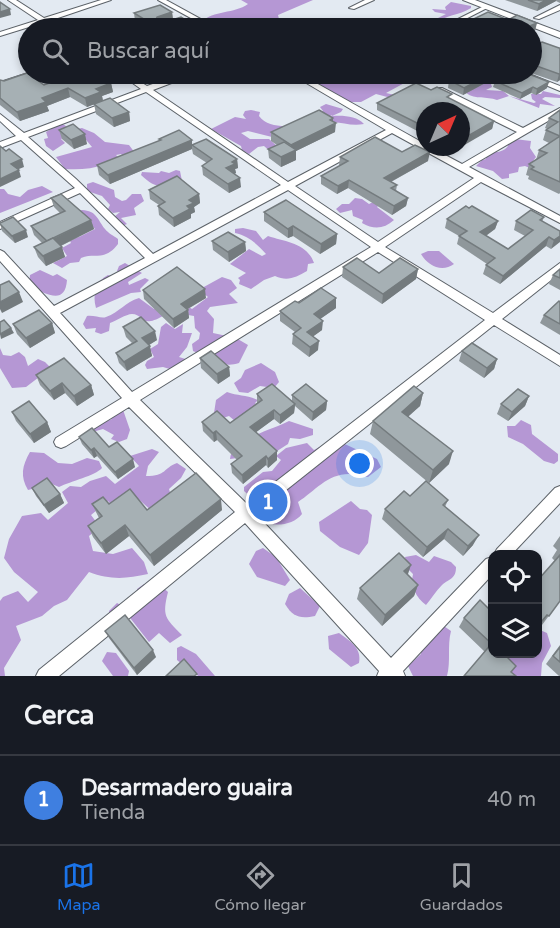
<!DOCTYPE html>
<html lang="es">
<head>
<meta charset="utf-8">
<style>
  :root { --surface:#171b24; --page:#242831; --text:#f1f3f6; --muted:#9ea1a6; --line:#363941; --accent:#1a73e8 }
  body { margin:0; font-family:"Varela Round",sans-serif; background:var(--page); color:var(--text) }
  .controls { position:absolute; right:18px; bottom:18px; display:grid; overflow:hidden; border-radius:12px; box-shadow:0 3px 9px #0003 }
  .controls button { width:54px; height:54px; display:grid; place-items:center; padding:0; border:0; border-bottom:2px solid var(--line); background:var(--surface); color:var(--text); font:30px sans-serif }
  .compass { position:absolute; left:416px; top:102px; width:54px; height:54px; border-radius:50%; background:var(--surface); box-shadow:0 3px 9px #0003; rotate:44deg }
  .you { position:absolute; left:360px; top:464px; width:21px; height:21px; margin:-15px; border:4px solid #fff; border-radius:50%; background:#1a73e8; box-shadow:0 0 0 9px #1a73e833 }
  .badge { display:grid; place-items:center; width:39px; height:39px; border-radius:50%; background:var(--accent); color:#fff; font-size:20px; font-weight:700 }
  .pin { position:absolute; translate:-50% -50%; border:3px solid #fff; box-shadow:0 2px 6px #0006 }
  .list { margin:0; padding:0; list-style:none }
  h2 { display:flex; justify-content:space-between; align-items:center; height:78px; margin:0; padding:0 24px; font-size:26px }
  h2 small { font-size:20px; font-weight:400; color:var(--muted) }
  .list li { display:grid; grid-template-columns:39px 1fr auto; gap:18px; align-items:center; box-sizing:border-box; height:90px; padding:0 24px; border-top:2px solid var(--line) }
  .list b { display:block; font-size:22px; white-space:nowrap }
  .list p { margin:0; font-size:20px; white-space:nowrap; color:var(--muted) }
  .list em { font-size:20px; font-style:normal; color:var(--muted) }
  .icon { flex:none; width:33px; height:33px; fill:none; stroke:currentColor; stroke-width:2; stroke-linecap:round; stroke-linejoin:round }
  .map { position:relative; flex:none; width:560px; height:676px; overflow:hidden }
  .search { position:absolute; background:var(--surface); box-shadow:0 3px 9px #0003; left:18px; right:18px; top:18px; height:66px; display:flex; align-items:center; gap:15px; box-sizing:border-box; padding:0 21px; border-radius:33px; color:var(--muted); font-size:22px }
  .sheet { height:168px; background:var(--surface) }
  nav { display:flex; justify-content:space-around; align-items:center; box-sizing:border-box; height:84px; border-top:2px solid var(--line); background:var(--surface); font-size:16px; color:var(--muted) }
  nav a { display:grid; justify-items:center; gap:3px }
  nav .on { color:var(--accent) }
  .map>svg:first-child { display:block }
  .forest { fill:#b597d4 }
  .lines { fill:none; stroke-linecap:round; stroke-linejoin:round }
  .minor-casing { stroke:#5c6268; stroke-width:2 }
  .tertiary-casing { stroke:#5c6268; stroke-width:2 }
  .minor { fill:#fff; fill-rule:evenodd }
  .tertiary { fill:#fff; fill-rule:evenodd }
  .wall { fill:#8f979b }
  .shaded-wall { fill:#747b7e }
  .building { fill:#a6b0b4; stroke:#747b7e; stroke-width:1.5 }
</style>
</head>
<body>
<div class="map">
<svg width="560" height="676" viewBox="0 0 560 676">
  <rect width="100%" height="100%" fill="#e3eaf2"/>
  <!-- forest -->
  <g class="forest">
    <path d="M 241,0 L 313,0 L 278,15 L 279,19 C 258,31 221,34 201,22 C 214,10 234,14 248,4 Z"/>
    <path d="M 451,2 L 471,6 L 471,8 C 459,16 445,14 436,24 L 430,22 L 446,14 L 435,12 L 432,9 L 446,10 L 445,7 Z"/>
    <polygon points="289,74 421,74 386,93 395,95 391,98 376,94 361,102 350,102 307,78 296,78"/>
    <path d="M 484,83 L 491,84 L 492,87 L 486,90 L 503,91 L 509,96 L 534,103 L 536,102 L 532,99 L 531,94 L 541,94 L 543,91 L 560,95 L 560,98 L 545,97 L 542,99 L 555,106 L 540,104 L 539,108 L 509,96 L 497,100 C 486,96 476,100 466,93 Z"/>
    <path d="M 326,104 L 343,109 L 341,112 L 332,116 C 343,115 357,116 364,124 C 349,127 339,120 328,123 L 332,115 L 325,119 L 320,112 L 323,111 L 320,107 Z"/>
    <path d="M 251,110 L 260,112 L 259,116 C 265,124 275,126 285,126 L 272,137 L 248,131 L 241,133 L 250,139 L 269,139 L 277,146 L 272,153 L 264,146 L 258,147 L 249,154 L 242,150 L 241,146 L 211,129 L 235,117 L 246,119 L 243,115 L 245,111 Z"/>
    <polygon points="61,123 77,133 61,139 65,143 53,151 46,146 44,139 48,138 46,132 51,129 51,125"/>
    <path d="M 82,128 L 94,133 L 105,142 L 129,145 L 135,153 L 124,157 L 121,154 L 116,155 L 119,158 L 108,161 L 106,164 C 92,169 79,170 65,169 L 56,157 L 92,147 L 77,129 Z"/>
    <path d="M 506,138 L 531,141 L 530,148 L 536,157 L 533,161 L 535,163 L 534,170 L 525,166 L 519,167 L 518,172 L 509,174 L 509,178 L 502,179 L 493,171 L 476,166 L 482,160 L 486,159 L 483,152 C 493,152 502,154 508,146 Z"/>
    <path d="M 176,170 L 180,171 L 182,181 C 161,187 157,190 141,175 L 142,172 L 159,173 L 161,171 L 169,173 Z"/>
    <polygon points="93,182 114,190 115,197 122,201 126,200 132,194 141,194 144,201 134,208 136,215 121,218 127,224 122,226 114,217 120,212 113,213 108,209 110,205 102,196 87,191 87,184"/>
    <polygon points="42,186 53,192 0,213 0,189 4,189 8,194 20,197 28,190"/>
    <path d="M 355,198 L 362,199 L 369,204 L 375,201 L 380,204 L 377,207 L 394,220 C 384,229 374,230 362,223 L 363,220 L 353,216 L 352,210 L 340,213 L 336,209 L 342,204 L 349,204 Z"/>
    <path d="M 82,210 C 97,211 97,219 105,229 C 108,233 114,236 118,239 L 118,244 C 104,262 96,252 81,258 L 79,262 L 70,263 L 62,268 L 53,263 L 67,256 L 62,248 L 71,243 L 69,239 L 79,237 L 95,229 L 78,211 Z"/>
    <path d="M 243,228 L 256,231 L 263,240 L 268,236 C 286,242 307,243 314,263 L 308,264 L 307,271 C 296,277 288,282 275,276 L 264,280 L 251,289 L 239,284 L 240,280 L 238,278 L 246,273 L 230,264 L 249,249 L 262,256 L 266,254 C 257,244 249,236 235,233 L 235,229 Z"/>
    <path d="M 428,251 L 439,251 L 454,264 C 442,273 428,266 421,254 Z"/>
    <path d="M 125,263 L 142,273 L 128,282 L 129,285 L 145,278 L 149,280 L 140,289 L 141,292 L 131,293 L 96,308 C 92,295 96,281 108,275 L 113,277 L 123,276 L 117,271 L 119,266 Z"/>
    <path d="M 40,270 L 53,276 L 57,274 L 67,280 C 65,307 45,292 29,287 L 30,275 Z"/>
    <path d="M 222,277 L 231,280 L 237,288 L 229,294 L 238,303 L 210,307 L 207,311 L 214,319 L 213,333 L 236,338 L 248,345 L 239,363 C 221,369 209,357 193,351 L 192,344 L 199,339 L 200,333 L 195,328 L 194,316 L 188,315 L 183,303 L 192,309 L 208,297 L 203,293 L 202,288 Z"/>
    <path d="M 139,298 L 154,309 L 163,305 L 163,316 C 140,329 144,314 132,314 C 126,314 116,321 110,323 L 109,331 L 101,334 L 95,332 L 96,328 L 86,329 L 83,324 L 87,316 C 94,315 102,319 106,317 C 120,312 125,302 139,298 Z"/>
    <polygon points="166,323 175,329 183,324 182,333 192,333 187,347 179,357 192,361 173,370 163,367 147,369 145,365 147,361 154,357 150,349 158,344 161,327"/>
    <polygon points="0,348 3,355 11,356 19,352 25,357 28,366 38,359 45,362 51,368 26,387 12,388 0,368"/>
    <polygon points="261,363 275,372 279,382 274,388 260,386 248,393 239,392 234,383 241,378 245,370"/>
    <path d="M 227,392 C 238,396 247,395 258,400 L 255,403 L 258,407 L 235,421 L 229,416 L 220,419 L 214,413 L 216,400 Z"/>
    <polygon points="121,404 130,430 127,439 119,442 111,439 114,435 103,429 89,433 96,419 105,422 112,419 108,415"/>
    <polygon points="521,420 531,425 532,434 558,454 558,461 554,464 544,461 523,444 508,437 507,426 515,426"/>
    <path d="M 289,421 L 313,429 L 313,435 L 300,439 L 290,438 L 288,444 L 274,453 L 230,459 C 231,440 274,429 289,421 Z"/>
    <path d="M 334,439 L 377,459 L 381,467 L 368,477 C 361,477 355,474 349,474 C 327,474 315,491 298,502 L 302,514 C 289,531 249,528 255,501 L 244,491 L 244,487 L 263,472 L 272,471 L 281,460 L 276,456 L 286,448 L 307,443 L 314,450 Z"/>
    <path d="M 152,449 L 159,452 L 148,466 L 146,476 C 167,476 163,468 177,463 L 186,469 L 181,478 L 169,489 L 172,499 L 153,512 L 135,496 L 114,509 L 108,501 L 91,515 L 100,527 L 89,536 L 93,551 L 113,554 L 132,548 L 144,562 L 148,574 C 126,579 110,580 89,572 L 67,600 L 54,606 L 42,616 L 16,626 L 21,640 L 4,668 L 5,676 L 0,676 L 0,601 L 3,597 L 18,591 L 28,602 L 38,592 L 14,572 L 4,558 L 9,539 L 22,516 L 41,513 L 48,520 L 68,503 L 62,492 L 70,486 L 81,487 L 90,481 L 106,476 L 115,484 L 139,466 L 130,456 Z"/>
    <path d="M 30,452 L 44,453 L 58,463 L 72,464 L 87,458 L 99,461 L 102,468 C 95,476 71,481 59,487 L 52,484 L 28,490 C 20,476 22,466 30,452 Z"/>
    <polygon points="351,501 360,509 367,510 372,515 368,543 359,555 340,547 320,531 319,522"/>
    <polygon points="263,548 276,557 290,580 285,586 257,577 249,564 256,551"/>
    <path d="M 416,555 L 429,562 L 434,556 L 451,562 L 456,567 C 456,579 450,578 442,585 C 436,591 431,599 426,605 C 416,598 410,585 413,574 L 407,568 L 405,557 Z"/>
    <path d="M 144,584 L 160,585 L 168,592 C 162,616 165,618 182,635 L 170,643 L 159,633 L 149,642 L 127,614 L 110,624 L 109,611 L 117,603 L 126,608 L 139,604 L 137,589 Z"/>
    <path d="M 300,588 L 320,606 L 315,616 C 300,619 293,617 285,604 L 289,594 Z"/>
    <path d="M 438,622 L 451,631 C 447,647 451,660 447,676 L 413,676 L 408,666 L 421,654 L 419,639 Z"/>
    <polygon points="540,630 547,633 551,646 542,663 541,676 512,676 502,663 501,654 538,654 538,634"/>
    <path d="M 339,633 C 350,641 362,648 359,663 L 351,667 L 329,649 L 328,636 Z"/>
    <polygon points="181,646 196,654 215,676 198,676 186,662 183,665 177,660 177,648"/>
    <polygon points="107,652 116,653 129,671 128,676 113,676 102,661"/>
  </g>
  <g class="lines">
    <defs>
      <g id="minor">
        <polygon points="8,0 16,0 44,18 101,0 111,0 49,21 58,28 51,28 42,23 0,36 0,32 38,20"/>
        <polygon points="158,0 166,0 217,28 209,28"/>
        <polygon points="365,0 374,0 354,9 349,8"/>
        <polygon points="560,5 560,10 539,19 534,18"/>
        <polygon points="484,6 489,7 448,28 440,28"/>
        <polygon points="28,73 37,74 0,87 0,82"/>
        <path d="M 120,74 L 128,74 L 147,86 L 181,74 L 191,74 L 190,76 L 153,90 L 288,182 L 386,130 L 291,74 L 300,74 L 425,144 L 425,147 L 430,147 L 462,164 L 517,132 L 436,92 L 436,88 L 442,88 L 523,128 L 560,108 L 560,114 L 469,167 L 560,216 L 560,223 L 481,182 L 385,247 L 493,313 L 560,263 L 560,273 L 502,319 L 560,355 L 560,366 L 494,325 L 256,514 L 391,658 L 486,559 L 492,557 L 492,575 L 403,671 L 405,676 L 377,676 L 379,671 L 245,523 L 59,676 L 36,676 L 39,670 L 235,512 L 129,407 L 66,446 L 61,448 L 56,446 L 54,442 L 56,438 L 122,398 L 0,261 L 0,250 L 4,252 L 54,306 L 145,258 L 80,193 L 0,229 L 0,222 L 75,188 L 21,140 L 0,148 L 0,142 L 16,136 L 0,121 L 0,114 L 24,133 L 141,89 ZM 146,92 L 281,185 L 153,254 L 76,179 L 28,137 ZM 392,133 L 474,178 L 378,242 L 295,186 ZM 288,190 L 371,247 L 132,392 L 60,313 ZM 378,252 L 485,320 L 247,504 L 140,400 Z"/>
        <polygon points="519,74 529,74 560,86 560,91"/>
        <polygon points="560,486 560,503 512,554 494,554 497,549 555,488"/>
      </g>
      <polygon id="tertiary" points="463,0 475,0 560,32 560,38"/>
    </defs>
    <!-- minor casing -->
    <use href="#minor" class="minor-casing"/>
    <!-- tertiary casing -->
    <use href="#tertiary" class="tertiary-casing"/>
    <!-- minor -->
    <use href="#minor" class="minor"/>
    <!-- tertiary -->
    <use href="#tertiary" class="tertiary"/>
  </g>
  <!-- wall -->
  <g class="wall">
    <polygon points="505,0 560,0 560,3 556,1 537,11"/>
    <polygon points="172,12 173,20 148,28 135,21 134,13"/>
    <polygon points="531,48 560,48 560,80 557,82 531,73"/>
    <polygon points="60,74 97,74 111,83 113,92 102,96 103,101 129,112 130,121 114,127 96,114 94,104 87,107 70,97 47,106 49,111 20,121 0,105 0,80 44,85 65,77"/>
    <polygon points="491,74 489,81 463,95 448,88 449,80"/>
    <polygon points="495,81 547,88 536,95 531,93 520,99 493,87"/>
    <polygon points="451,100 494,121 492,129 425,111 425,135 377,110 377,103"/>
    <polygon points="560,110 560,193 559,194 528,179 529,176 526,175 529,164 536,160 539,150 549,143 543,140 546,130 547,129 545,128 549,118"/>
    <polygon points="333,122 335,132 296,151 296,160 281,167 269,158 268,149 277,145 271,141 271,132"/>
    <polygon points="59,130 87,144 74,149 62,139"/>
    <polygon points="159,139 192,140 192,145 237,159 238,168 235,169 236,173 234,174 241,187 229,193 203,175 202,166 207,163 193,154 192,149 110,184 99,175 97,165 159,141"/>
    <polygon points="448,147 460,147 454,150"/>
    <polygon points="402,152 428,161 391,182 397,185 396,191 408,198 406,206 392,215 348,188 337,194 321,184 321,176 340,166 339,165 340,157"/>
    <polygon points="149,190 199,194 200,203 194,207 195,212 191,214 191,218 174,227 159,215 158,206 159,205 150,199"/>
    <polygon points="51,198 91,220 94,229 61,246 65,257 46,266 38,257 34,247 42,243 34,235 31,226 60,213 54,207"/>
    <polygon points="264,212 337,234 336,244 320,254 293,236 288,238 264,221"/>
    <polygon points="544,217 542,222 560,231 551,249 546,246 500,284 483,274 486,265 487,264 457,244 459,236 445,228 447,219 498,221 495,229 486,236 508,249 525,236 514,230 516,221"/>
    <polygon points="0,223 28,237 15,243 2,231"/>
    <polygon points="212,241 245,242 246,251 229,262 213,250"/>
    <polygon points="343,267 379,273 418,269 416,279 382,304 342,277"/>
    <polygon points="560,269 560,290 549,284 553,275"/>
    <polygon points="143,290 206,298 188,309 189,318 174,328 144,299"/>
    <polygon points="336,298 336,308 320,319 322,330 313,336 318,350 309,357 292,344 293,334 295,332 280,321 280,311 299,303"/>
    <polygon points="560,302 560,335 540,323 544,315"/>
    <polygon points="52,323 55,333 30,348 17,334 13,324"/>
    <polygon points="123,327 157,340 149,345 152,356 127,371 119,363 116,353 132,343 126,337"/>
    <polygon points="462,351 497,359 494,369 484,378 459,361"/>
    <polygon points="200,358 229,367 230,376 218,384 201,368"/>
    <polygon points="36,375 91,385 94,395 77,406 65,393 54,400 40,385"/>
    <polygon points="423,393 420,406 408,416 449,464 429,483 370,434 373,421"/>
    <polygon points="257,394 292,401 292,395 327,401 326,410 312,421 295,406 294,413 280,424 274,419 256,432 277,460 268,468 266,465 243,484 232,473 231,464 237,460 217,440 214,442 203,431 202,422 230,423 257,403"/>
    <polygon points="529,396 525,406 508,421 497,414 501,404"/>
    <polygon points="12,412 47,422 51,432 34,443 16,421"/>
    <polygon points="79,437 109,447 135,467 118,479 97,456 94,458 82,444"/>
    <polygon points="32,488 60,494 64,503 49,513 36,496"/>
    <polygon points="410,496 448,500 445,507 473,545 463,556 444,539 423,557 382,519 385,509"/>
    <polygon points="92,504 109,504 147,510 222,510 154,566 129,536 106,554 93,537 88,526 99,518"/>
    <polygon points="560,536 560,601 542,625 540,624 555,561 552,558 557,550 553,546"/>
    <polygon points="408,575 418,585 414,596 382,626 357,599 360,588"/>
    <polygon points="492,612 492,654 511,672 485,652 459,627 464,618"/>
    <polygon points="105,631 156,657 137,675 109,638"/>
    <polygon points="560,645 560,676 559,676 546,664"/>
  </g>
  <!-- shaded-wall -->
  <g class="shaded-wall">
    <polygon points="546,0 556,0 556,1 537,11 539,4"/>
    <polygon points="10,9 11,15 0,18 0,12"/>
    <polygon points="172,12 173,20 158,25 155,22 157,17"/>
    <polygon points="537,23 535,31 531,32 531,28 525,28"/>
    <polygon points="491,74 489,81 463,95 464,88"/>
    <polygon points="559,74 560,74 560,80 557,82"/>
    <polygon points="549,82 547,88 536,95 537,89"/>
    <polygon points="111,83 113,92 102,96 103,101 87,107 85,98 96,89"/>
    <polygon points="533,87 531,93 520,99 522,93"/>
    <polygon points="68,88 70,97 47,106 49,111 20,121 17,112 42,98"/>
    <polygon points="129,112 130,121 114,127 112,118"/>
    <polygon points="333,118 333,125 336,123 335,132 296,151 296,160 281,167 281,157 291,152 291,145"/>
    <polygon points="494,121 492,129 461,147 461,140"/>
    <polygon points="85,134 87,144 74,149 71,140"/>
    <polygon points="192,140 192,149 110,184 108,175"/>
    <polygon points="430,152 428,161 383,186 384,178"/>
    <polygon points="22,159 24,167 14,171 11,164"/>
    <polygon points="237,159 238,168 235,169 236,173 227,177 226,168 232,162"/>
    <polygon points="19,170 21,177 0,187 0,179"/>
    <polygon points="240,178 241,187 229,193 228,184"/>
    <polygon points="349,180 348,188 337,194 338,186"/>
    <polygon points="199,194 200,203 194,207 195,212 191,214 191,218 174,227 173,218 187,206 189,200"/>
    <polygon points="408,198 406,206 392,215 394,206"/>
    <polygon points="91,220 94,229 50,251 47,242"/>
    <polygon points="498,221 495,229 478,241 480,232"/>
    <polygon points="293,226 293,236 288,238 288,229"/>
    <polygon points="26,230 28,237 15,243 12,236"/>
    <polygon points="337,234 336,244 320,254 321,244"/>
    <polygon points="560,236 560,242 551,249 554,240"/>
    <polygon points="549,237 546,246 500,284 503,276"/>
    <polygon points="245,242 246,251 229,262 228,252"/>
    <polygon points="62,247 65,257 46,266 43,256"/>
    <polygon points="418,269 416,279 382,304 383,294"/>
    <polygon points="205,289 206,298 182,312 181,304"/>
    <polygon points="19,292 23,302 2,313 0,309 0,302"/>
    <polygon points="336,298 336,308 313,324 314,314"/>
    <polygon points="188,310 189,318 174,328 173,319"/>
    <polygon points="323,321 322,330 307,341 307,332"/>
    <polygon points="52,323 55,333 30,348 26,338"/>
    <polygon points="11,328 14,333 1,339 0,334"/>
    <polygon points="155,331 157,340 144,348 142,338"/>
    <polygon points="319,341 318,350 309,357 310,347"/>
    <polygon points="150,346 152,356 127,371 124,362"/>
    <polygon points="497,359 494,369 484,378 487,368"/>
    <polygon points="229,367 230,376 218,384 217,374"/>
    <polygon points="62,383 65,393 54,400 50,391"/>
    <polygon points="91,385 94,395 77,406 74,396"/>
    <polygon points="423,393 420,406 399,425 402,412"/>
    <polygon points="529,396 525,406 508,421 512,412"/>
    <polygon points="327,401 326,410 312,421 313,412"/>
    <polygon points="295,404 294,413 280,424 280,415"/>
    <polygon points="274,410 274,419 251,436 250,427"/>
    <polygon points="47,422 51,432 34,443 30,434"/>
    <polygon points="216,431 217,440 214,442 213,433"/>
    <polygon points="94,448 97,456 94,458 91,450"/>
    <polygon points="277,451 277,460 268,468 268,459"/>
    <polygon points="453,451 449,464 429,483 433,470"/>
    <polygon points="266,456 266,465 243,484 242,475"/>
    <polygon points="133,459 135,467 118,479 115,472"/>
    <polygon points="60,494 64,503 49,513 44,505"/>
    <polygon points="221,499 222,510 154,566 150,555"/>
    <polygon points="125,525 129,536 106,554 101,543"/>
    <polygon points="448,529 444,539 423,557 427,547"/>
    <polygon points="479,535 473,545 463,556 468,546"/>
    <polygon points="411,565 407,577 404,571"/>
    <polygon points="418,585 414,596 382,626 385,615"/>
    <polygon points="153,650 156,657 137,675 134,668"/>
  </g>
  <!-- building -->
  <g class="building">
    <polygon points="528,0 546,0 539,4"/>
    <polygon points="0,2 10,9 0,12"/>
    <polygon points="160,5 172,12 157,17 155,22 166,22 181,17 199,28 147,28 155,26 134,13"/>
    <polygon points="488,12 508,20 517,15 537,23 525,28 455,28"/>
    <polygon points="542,42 559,48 560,48 560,74 559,74 531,64 531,55 533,55 531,54 531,48"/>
    <polygon points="27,73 44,85 72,75 70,74 97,74 111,83 96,89 101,92 85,98 68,88 42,98 46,102 17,112 0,98 0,80 4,81"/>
    <polygon points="462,74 491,74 464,88 449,80"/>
    <polygon points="507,74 529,74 549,82 537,89 533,87 522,93 495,81"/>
    <polygon points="416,83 431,90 437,87 452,94 447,97 494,121 461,140 461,111 425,111 425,127 377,103"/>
    <polygon points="110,98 129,112 112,118 94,104"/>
    <polygon points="319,110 333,118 330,120 336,123 291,145 271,132"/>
    <polygon points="560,110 560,182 531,169 534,167 529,164 547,153 539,150 560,136 546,130 558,122 549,118"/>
    <polygon points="73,124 85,134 71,140 59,130"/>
    <polygon points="179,130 192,140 108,175 97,165 161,140 159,139"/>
    <polygon points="375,137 402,152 415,145 430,152 384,178 397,185 391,188 408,198 394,206 349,180 338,186 321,176 348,161 340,157"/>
    <polygon points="206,139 237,159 232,162 235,164 226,168 240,178 228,184 202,166 212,159 192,145"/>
    <polygon points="284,142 296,150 281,157 268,149"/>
    <polygon points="0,146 6,151 9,149 22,159 11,164 19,170 0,179"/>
    <polygon points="177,176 199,194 189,200 194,203 187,206 190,209 173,218 158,206 165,202 149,190"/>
    <polygon points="61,194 91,220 47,241 31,226 65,211 51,198"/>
    <polygon points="286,200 337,234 321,244 293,226 288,229 264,212"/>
    <polygon points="466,206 469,208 472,206 498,221 480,232 508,249 533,230 516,221 531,210 544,217 540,220 560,231 560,236 554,240 549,237 503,276 486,265 495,258 459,236 467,231 447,219"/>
    <polygon points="13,217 26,230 12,236 0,224 0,223"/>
    <polygon points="228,232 245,242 228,252 212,241"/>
    <polygon points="53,238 62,247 43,256 34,247"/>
    <polygon points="357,258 379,273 400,258 418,269 383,294 343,267"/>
    <polygon points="177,267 205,289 181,304 188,310 173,319 143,290"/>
    <polygon points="560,269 560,278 553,275"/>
    <polygon points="9,281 19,292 0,302 0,285"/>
    <polygon points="321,288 336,298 314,314 323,321 307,332 319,341 310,347 293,334 301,328 280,311 295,301 299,303"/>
    <polygon points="559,301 560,302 560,324 544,315"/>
    <polygon points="39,310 52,323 26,338 13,324"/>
    <polygon points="141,317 155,331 142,338 150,346 124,362 116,353 137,341 123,327"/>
    <polygon points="4,320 11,328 0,334 0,322"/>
    <polygon points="472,343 497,359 487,368 462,351"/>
    <polygon points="211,351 229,367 217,374 200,358"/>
    <polygon points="64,358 91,385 74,396 62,383 50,391 36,375"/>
    <polygon points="272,384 295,404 280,415 274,410 250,427 277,451 268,459 266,456 242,475 231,464 242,456 216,431 213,433 202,422 217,411 230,423 262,400 257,394"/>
    <polygon points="306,384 327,401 313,412 292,395"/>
    <polygon points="414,386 423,393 402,412 453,451 433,470 373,421"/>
    <polygon points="518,389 529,396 512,412 501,404"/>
    <polygon points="29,401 47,422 30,434 12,412"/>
    <polygon points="92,428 109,447 117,442 133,459 115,472 94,448 91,450 79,437"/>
    <polygon points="196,473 221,499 150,555 125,525 101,543 88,526 102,516 92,504 103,497 109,504 130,489 147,510"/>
    <polygon points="47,478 60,494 44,505 32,488"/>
    <polygon points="426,481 448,500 443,505 479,535 468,546 448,529 427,547 385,509 404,491 410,496"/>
    <polygon points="399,553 411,565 404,571 418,585 385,615 360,588"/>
    <polygon points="560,555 560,601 549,616 547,615 537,627 537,581"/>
    <polygon points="480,600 492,612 492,644 464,618"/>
    <polygon points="125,615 153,650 134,668 105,631"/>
    <polygon points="492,643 492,654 504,654 516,666 511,672 516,676 464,676"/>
    <polygon points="560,647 560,662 553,656"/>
    <polygon points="184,659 197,674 194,676 166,676"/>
  </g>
</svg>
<div class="controls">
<button><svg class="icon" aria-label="locate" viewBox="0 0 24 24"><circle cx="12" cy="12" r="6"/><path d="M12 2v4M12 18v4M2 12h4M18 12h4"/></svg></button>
<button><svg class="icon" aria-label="layers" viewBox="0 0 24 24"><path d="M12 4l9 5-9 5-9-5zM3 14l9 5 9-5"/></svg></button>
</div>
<svg class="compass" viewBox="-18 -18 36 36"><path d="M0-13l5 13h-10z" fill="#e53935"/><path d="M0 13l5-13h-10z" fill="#9ea1a6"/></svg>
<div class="you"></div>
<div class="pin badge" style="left:268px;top:502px;background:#3f7fe0">1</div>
<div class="search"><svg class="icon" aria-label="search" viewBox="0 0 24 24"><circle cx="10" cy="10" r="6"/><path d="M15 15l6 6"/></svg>Buscar aquí</div>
</div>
<section class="sheet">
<h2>Cerca<small></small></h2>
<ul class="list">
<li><span class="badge" style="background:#3f7fe0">1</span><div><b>Desarmadero guaira</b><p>Tienda</p></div><em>40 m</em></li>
</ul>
</section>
<nav>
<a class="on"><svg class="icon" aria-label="map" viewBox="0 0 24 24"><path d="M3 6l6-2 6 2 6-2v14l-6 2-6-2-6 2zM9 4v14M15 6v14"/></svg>Mapa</a>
<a><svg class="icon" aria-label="directions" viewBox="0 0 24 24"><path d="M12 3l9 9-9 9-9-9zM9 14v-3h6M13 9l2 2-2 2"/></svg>Cómo llegar</a>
<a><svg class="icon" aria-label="saved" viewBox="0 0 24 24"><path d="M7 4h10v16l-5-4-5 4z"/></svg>Guardados</a>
</nav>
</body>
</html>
